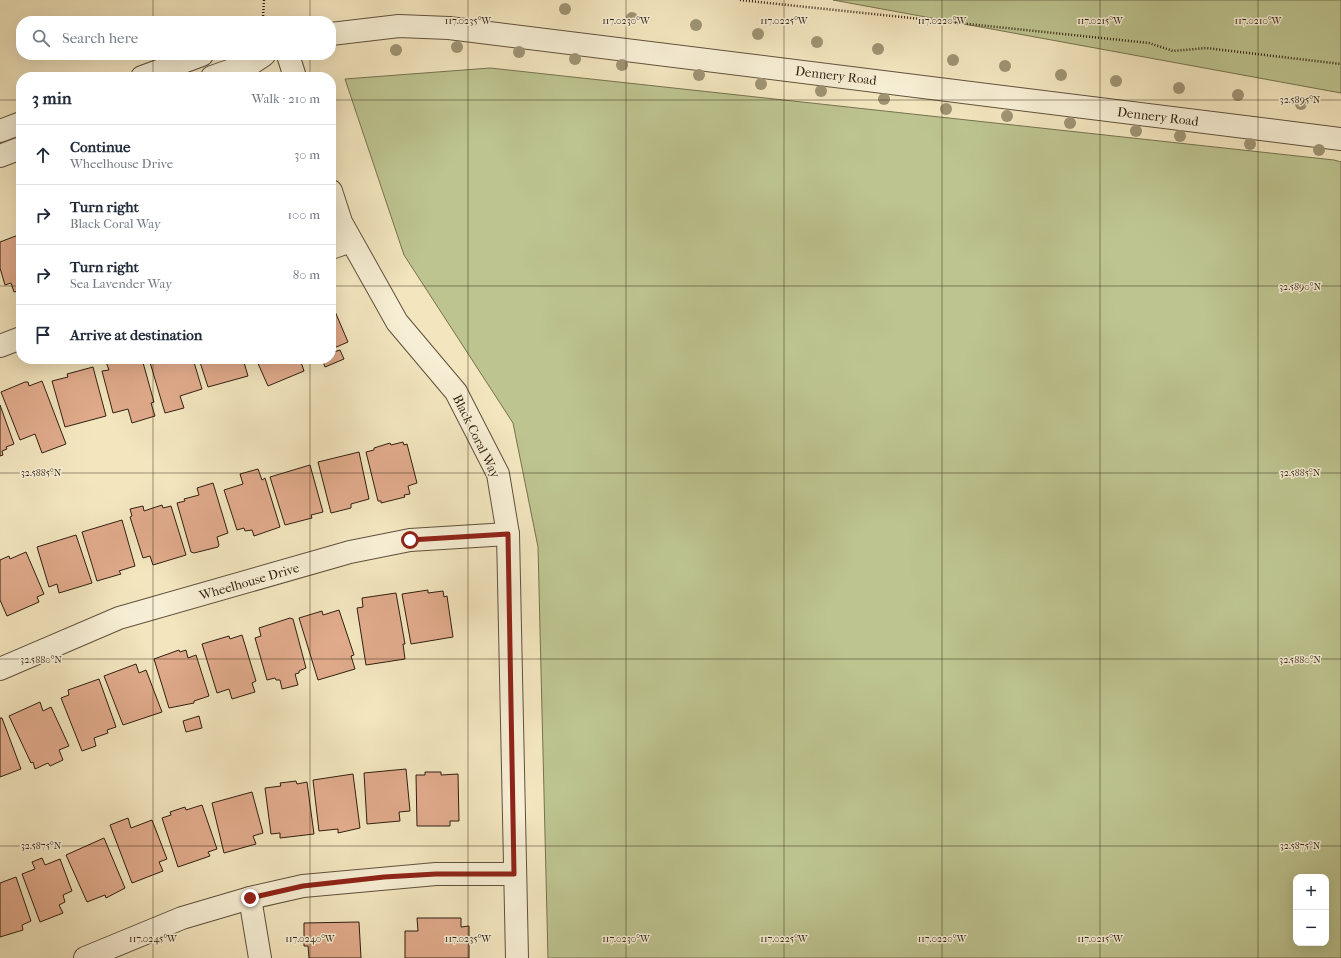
<!DOCTYPE html>
<html lang="en">
<head>
<meta charset="utf-8">
<style>
  :root { --surface:#fff; --page:#f2f2f3; --text:#1f2937; --muted:#747a83; --line:#e0e1e3 }
  body { margin:0; font-family:"IM FELL French Canon",serif; background:var(--page); color:var(--text) }
  .controls { position:absolute; right:12px; bottom:12px; display:grid; overflow:hidden; border-radius:8px; box-shadow:0 4px 16px #0002 }
  .controls button { width:36px; height:36px; display:grid; place-items:center; padding:0; border:0; border-bottom:1px solid var(--line); background:var(--surface); color:var(--text); font:20px sans-serif }
  .stop { position:absolute; width:12px; height:12px; margin:-9px; border:3px solid #8f2418; border-radius:50%; background:#fff }
  .stop.end { background:#8f2418; border-color:#fff; box-shadow:0 1px 4px #0008 }
  .list { margin:0; padding:0; list-style:none }
  h2 { display:flex; justify-content:space-between; align-items:center; height:52px; margin:0; padding:0 16px; font-size:17px }
  h2 small { font-size:13px; font-weight:400; color:var(--muted) }
  .list li { display:grid; grid-template-columns:26px 1fr auto; gap:12px; align-items:center; box-sizing:border-box; height:60px; padding:0 16px; border-top:1px solid var(--line) }
  .list b { display:block; font-size:15px; white-space:nowrap }
  .list p { margin:0; font-size:13px; white-space:nowrap; color:var(--muted) }
  .list em { font-size:13px; font-style:normal; color:var(--muted) }
  .icon { flex:none; width:22px; height:22px; fill:none; stroke:currentColor; stroke-width:2; stroke-linecap:round; stroke-linejoin:round }
  .map { position:relative; flex:none; width:1341px; height:958px; overflow:hidden }
  .search { position:absolute; background:var(--surface); box-shadow:0 4px 16px #0002; left:16px; top:16px; width:320px; height:44px; display:flex; align-items:center; gap:10px; box-sizing:border-box; padding:0 14px; border-radius:16px; color:var(--muted); font-size:15px }
  .panel { position:absolute; background:var(--surface); box-shadow:0 4px 16px #0002; left:16px; top:72px; width:320px; height:292px; border-radius:16px }
  .map>svg:first-child { display:block }
  .green { fill:#bdc490; stroke:#767250; fill-rule:evenodd }
  .building { fill:#e1ab8c; stroke:#2f1f10 }
  .lines { fill:none; stroke-linecap:round; stroke-linejoin:round }
  .minor-casing { stroke:#60513c; stroke-width:24 }
  .path { stroke:#2f1f10; stroke-width:2.5; stroke-dasharray:1 2; stroke-linecap:butt }
  .minor { stroke:#f7efd5; stroke-width:22 }
  .tree { fill:#9f9474 }
  .route { stroke:#8f2418; stroke-width:5 }
  .ticks { fill:none; stroke:#2f1f10; stroke-width:1; stroke-opacity:0.45 }
  .labels { text-anchor:middle; stroke-width:3; stroke-linejoin:round; paint-order:stroke }
  .street-label { font-size:13px; fill:#2f1f10; stroke:#f7efd5 }
  .ticks-label { font-size:10px; text-anchor:middle; fill:#2f1f10; stroke:#f7efd5; stroke-width:3; stroke-linejoin:round; paint-order:stroke }
</style>
</head>
<body>
<div class="map">
<svg width="1341" height="958" viewBox="0 0 1341 958">
  <rect width="100%" height="100%" fill="#f3e6bf"/>
  <filter id="stains"><feTurbulence type="fractalNoise" baseFrequency=".005" numOctaves="4"/><feColorMatrix values="0 0 0 0 .2 0 0 0 0 .09 0 0 0 0 .02 0 0 0 .5 -.17"/></filter>
  <radialGradient id="worn" r=".72"><stop offset=".6" stop-color="#630" stop-opacity="0"/><stop offset="1" stop-color="#630" stop-opacity=".3"/></radialGradient>
  <!-- green -->
  <g class="green">
    <polygon points="833,0 1341,0 1341,93"/>
    <path d="M 490,68 L 1334,160 L 1341,162 L 1341,958 L 548,958 L 538,547 L 513,423 L 404,255 L 345,79 ZM 1296,877 L 1326,877 L 1326,943 L 1296,943 Z"/>
  </g>
  <!-- building -->
  <g class="building">
    <polygon points="21,234 21,290 14,292 11,283 5,285 0,268 0,242"/>
    <polygon points="331,302 348,342 334,348 334,350 331,351"/>
    <polygon points="340,350 344,359 325,367 322,359 331,359 331,353"/>
    <polygon points="114,359 142,359 154,402 151,403 155,416 132,423 128,409 113,413 102,371 109,370 106,362"/>
    <polygon points="149,359 193,359 202,389 180,396 184,408 165,413"/>
    <polygon points="199,359 243,359 248,376 208,387"/>
    <polygon points="256,359 300,359 304,371 268,386"/>
    <polygon points="93,367 106,416 65,427 52,381 68,377 67,374"/>
    <polygon points="42,381 66,444 42,453 35,434 20,440 1,392 25,382 28,382 29,386"/>
    <polygon points="0,405 14,444 6,447 7,449 2,451 3,455 0,456"/>
    <polygon points="403,442 404,445 407,444 417,483 408,486 410,494 404,495 405,497 381,503 381,501 378,501 366,452 374,450 374,448 390,443 391,445"/>
    <polygon points="359,452 369,499 351,504 351,508 331,513 318,462"/>
    <polygon points="310,465 323,512 311,515 312,518 285,525 270,477"/>
    <polygon points="258,469 262,480 265,478 280,527 254,536 252,530 245,531 244,528 237,530 224,490 243,484 240,474"/>
    <polygon points="213,483 228,533 217,537 219,545 218,547 194,553 191,552 177,503 185,501 184,499 199,495 197,488"/>
    <polygon points="162,505 163,508 171,506 186,555 153,565 150,556 143,558 130,517 132,516 130,509 143,506 144,511"/>
    <polygon points="122,520 135,566 119,571 121,574 97,581 82,532"/>
    <polygon points="76,535 92,583 59,593 57,584 49,587 37,547"/>
    <polygon points="26,552 44,594 37,597 39,602 7,616 0,600 0,560 9,556 10,559"/>
    <polygon points="428,590 428,593 443,591 444,597 447,596 453,637 411,644 402,594"/>
    <polygon points="396,593 405,644 403,644 405,659 366,665 357,608 363,607 362,598"/>
    <polygon points="339,610 354,655 351,656 355,669 318,680 299,618 322,611 323,615"/>
    <polygon points="290,618 293,619 306,668 299,671 299,673 295,674 298,685 282,689 280,680 276,680 275,678 267,680 255,638 261,636 259,628"/>
    <polygon points="242,635 256,681 252,683 255,692 232,699 229,689 217,693 202,644 229,636 230,639"/>
    <polygon points="179,650 180,652 186,650 188,658 196,655 209,696 194,701 194,703 169,708 154,659"/>
    <polygon points="136,664 139,673 146,670 162,712 123,725 104,676"/>
    <polygon points="99,679 116,727 107,730 108,733 94,738 96,746 82,751 61,698 69,695 68,690"/>
    <polygon points="40,702 43,711 51,707 69,746 59,750 63,760 50,766 48,763 35,769 33,762 31,763 9,716"/>
    <polygon points="199,716 202,728 186,732 183,721"/>
    <polygon points="0,718 2,718 21,769 0,777"/>
    <polygon points="406,769 410,811 399,812 400,821 367,824 364,773"/>
    <polygon points="425,772 441,772 441,775 458,774 459,821 450,821 450,826 417,826 416,775 425,775"/>
    <polygon points="353,774 360,828 338,833 338,829 319,831 313,780"/>
    <polygon points="296,781 297,784 307,782 314,834 280,838 280,833 271,834 265,788 281,786 280,783"/>
    <polygon points="252,792 263,833 253,836 256,844 224,853 212,803"/>
    <polygon points="202,805 217,849 208,852 210,856 178,867 162,818 171,815 170,812 185,807 186,810"/>
    <polygon points="128,818 131,828 152,820 167,859 159,862 163,871 132,883 110,825"/>
    <polygon points="104,838 125,888 106,898 105,895 87,902 66,855"/>
    <polygon points="42,858 45,865 60,859 72,891 63,895 65,902 59,905 63,913 40,922 22,874 35,869 32,862"/>
    <polygon points="16,877 31,921 22,925 23,930 0,937 0,883"/>
    <polygon points="417,918 461,918 461,927 469,926 469,958 405,958 405,931 418,931"/>
    <polygon points="359,922 361,958 309,958 308,946 304,946 304,923"/>
  </g>
  <g class="lines">
    <defs>
      <g id="minor">
        <polyline points="331,34 399,26 449,28 1341,139"/>
        <polyline points="288,55 295,77"/>
        <polyline points="142,77 202,55"/>
        <polyline points="212,77 252,63 264,55"/>
        <polyline points="0,131 21,123"/>
        <polyline points="0,156 21,148"/>
        <polyline points="331,191 341,222 397,322 456,392 498,474 508,534 517,958"/>
        <polyline points="331,248 351,241"/>
        <polyline points="0,346 21,338"/>
        <polyline points="0,669 119,618 350,552 410,540 508,534"/>
        <polyline points="250,898 260,958"/>
        <polyline points="85,958 182,918 250,898 303,886 436,874 514,874"/>
      </g>
    </defs>
    <!-- minor casing -->
    <use href="#minor" class="minor-casing"/>
    <!-- path -->
    <g class="path">
      <polyline points="264,0 263,17 266,21"/>
      <polyline points="740,0 1149,43 1173,51 1206,48 1341,64"/>
    </g>
    <!-- minor -->
    <use href="#minor" class="minor"/>
  </g>
  <!-- trees -->
  <g class="tree">
    <circle cx="565" cy="9" r="6"/>
    <circle cx="632" cy="18" r="6"/>
    <circle cx="696" cy="25" r="6"/>
    <circle cx="758" cy="34" r="6"/>
    <circle cx="817" cy="42" r="6"/>
    <circle cx="457" cy="47" r="6"/>
    <circle cx="878" cy="49" r="6"/>
    <circle cx="396" cy="50" r="6"/>
    <circle cx="519" cy="52" r="6"/>
    <circle cx="575" cy="59" r="6"/>
    <circle cx="953" cy="60" r="6"/>
    <circle cx="622" cy="65" r="6"/>
    <circle cx="1005" cy="66" r="6"/>
    <circle cx="699" cy="75" r="6"/>
    <circle cx="1061" cy="75" r="6"/>
    <circle cx="1116" cy="81" r="6"/>
    <circle cx="761" cy="84" r="6"/>
    <circle cx="1179" cy="88" r="6"/>
    <circle cx="821" cy="91" r="6"/>
    <circle cx="1238" cy="95" r="6"/>
    <circle cx="884" cy="99" r="6"/>
    <circle cx="1301" cy="104" r="6"/>
    <circle cx="946" cy="109" r="6"/>
    <circle cx="1007" cy="116" r="6"/>
    <circle cx="1070" cy="123" r="6"/>
    <circle cx="1136" cy="131" r="6"/>
    <circle cx="1180" cy="136" r="6"/>
    <circle cx="1250" cy="144" r="6"/>
    <circle cx="1319" cy="150" r="6"/>
  </g>
  <g class="lines">
    <!-- route -->
    <polyline class="route" points="250,898 303,886 384,877 436,874 514,874 508,534 410,540"/>
  </g>
  <!-- ticks -->
  <path class="ticks" d="M 153,0 L 153,21M 310,0 L 310,21M 468,0 L 468,958M 626,0 L 626,958M 784,0 L 784,958M 942,0 L 942,958M 1100,0 L 1100,958M 1258,0 L 1258,958M 153,55 L 153,77M 310,55 L 310,77M 0,100 L 21,100M 331,100 L 1341,100M 0,286 L 21,286M 331,286 L 1341,286M 153,359 L 153,958M 310,359 L 310,958M 0,473 L 1341,473M 0,659 L 1341,659M 0,846 L 1341,846"/>
  <g class="labels">
    <!-- street labels -->
    <g class="street-label">
      <text transform="translate(836 75) rotate(7)" y="5">Dennery Road</text>
      <text transform="translate(1158 116) rotate(7)" y="5">Dennery Road</text>
      <text transform="translate(477 436) rotate(64)" y="5">Black Coral Way</text>
      <text transform="translate(249 581) rotate(-16)" y="5">Wheelhouse Drive</text>
    </g>
  </g>
  <g class="ticks-label">
    <text x="468" y="24">117.0235°W</text>
    <text x="626" y="24">117.0230°W</text>
    <text x="784" y="24">117.0225°W</text>
    <text x="942" y="24">117.0220°W</text>
    <text x="1100" y="24">117.0215°W</text>
    <text x="1258" y="24">117.0210°W</text>
    <text x="1300" y="103">32.5895°N</text>
    <text x="1300" y="290">32.5890°N</text>
    <text x="41" y="476">32.5885°N</text>
    <text x="1300" y="476">32.5885°N</text>
    <text x="41" y="663">32.5880°N</text>
    <text x="1300" y="663">32.5880°N</text>
    <text x="41" y="849">32.5875°N</text>
    <text x="1300" y="849">32.5875°N</text>
    <text x="153" y="942">117.0245°W</text>
    <text x="310" y="942">117.0240°W</text>
    <text x="468" y="942">117.0235°W</text>
    <text x="626" y="942">117.0230°W</text>
    <text x="784" y="942">117.0225°W</text>
    <text x="942" y="942">117.0220°W</text>
    <text x="1100" y="942">117.0215°W</text>
  </g>
  <rect width="100%" height="100%" filter="url(#stains)"/>
  <rect width="100%" height="100%" fill="url(#worn)"/>
</svg>
<div class="controls">
<button>+</button>
<button>−</button>
</div>
<div class="stop" style="left:410px;top:540px"></div>
<div class="stop end" style="left:250px;top:898px"></div>
<div class="search"><svg class="icon" aria-label="search" viewBox="0 0 24 24"><circle cx="10" cy="10" r="6"/><path d="M15 15l6 6"/></svg>Search here</div>
<section class="panel">
<h2>3 min<small>Walk · 210 m</small></h2>
<ul class="list">
<li><svg class="icon" aria-label="ahead" viewBox="0 0 24 24"><path d="M12 20V5M6 11l6-6 6 6"/></svg><div><b>Continue</b><p>Wheelhouse Drive</p></div><em>30 m</em></li>
<li><svg class="icon" aria-label="right" viewBox="0 0 24 24"><path d="M7 20v-9h11M14 6l5 5-5 5"/></svg><div><b>Turn right</b><p>Black Coral Way</p></div><em>100 m</em></li>
<li><svg class="icon" aria-label="right" viewBox="0 0 24 24"><path d="M7 20v-9h11M14 6l5 5-5 5"/></svg><div><b>Turn right</b><p>Sea Lavender Way</p></div><em>80 m</em></li>
<li><svg class="icon" aria-label="arrive" viewBox="0 0 24 24"><path d="M6 21V4h12l-3 4 3 4H6"/></svg><div><b>Arrive at destination</b></div></li>
</ul>
</section>
</div>
</body>
</html>
